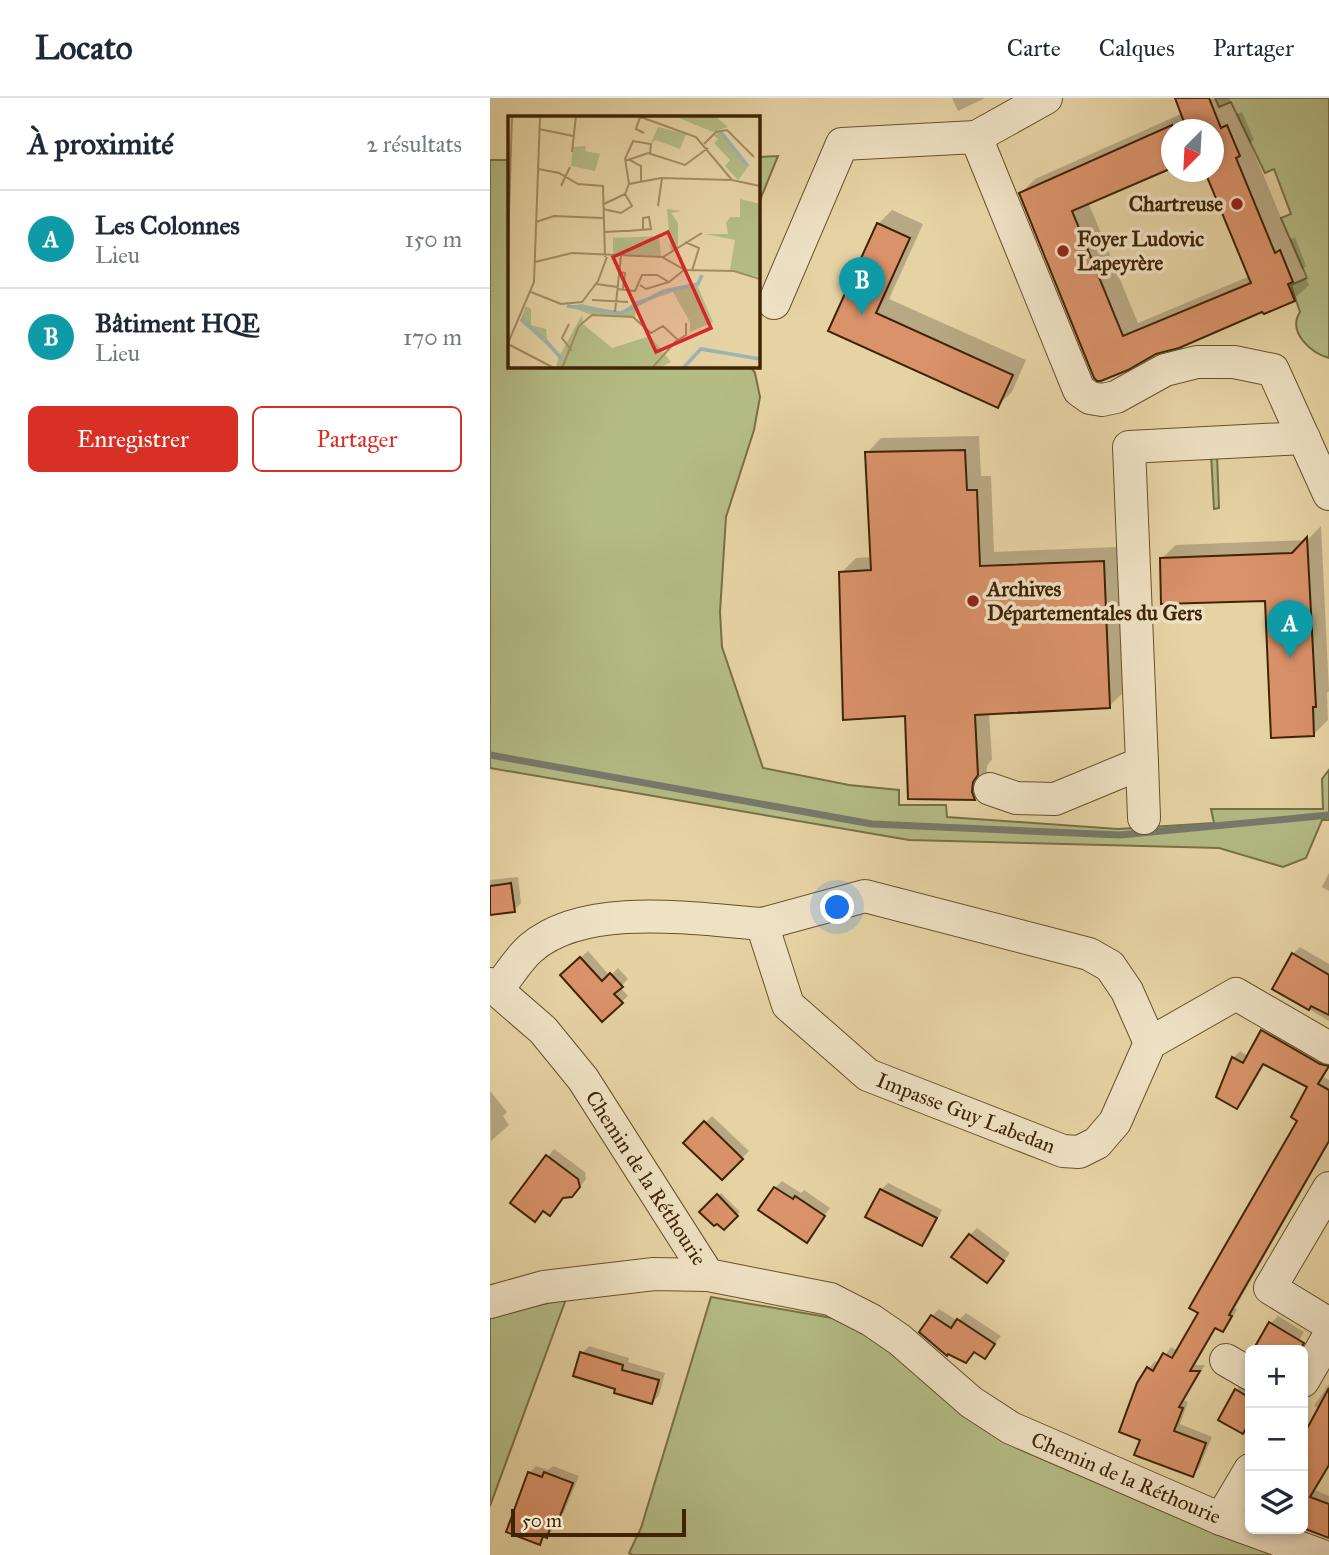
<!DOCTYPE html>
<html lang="fr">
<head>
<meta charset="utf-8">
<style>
  :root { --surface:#fff; --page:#f6f6f7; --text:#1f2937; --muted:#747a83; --line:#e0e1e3; --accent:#d93025 }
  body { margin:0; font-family:"IM FELL Great Primer",serif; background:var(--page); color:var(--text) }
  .controls { position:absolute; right:21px; bottom:21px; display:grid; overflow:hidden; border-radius:10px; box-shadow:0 4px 10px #0003 }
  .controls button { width:63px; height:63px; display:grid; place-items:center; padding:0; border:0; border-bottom:2px solid var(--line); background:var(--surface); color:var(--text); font:35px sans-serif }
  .compass { position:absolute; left:671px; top:21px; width:63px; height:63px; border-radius:50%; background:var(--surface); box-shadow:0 4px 10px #0003; rotate:204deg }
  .scale { position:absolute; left:21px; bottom:18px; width:175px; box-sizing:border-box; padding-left:7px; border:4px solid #3f2404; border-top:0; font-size:19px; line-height:24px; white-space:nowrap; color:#3f2404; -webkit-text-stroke:5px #efe2c4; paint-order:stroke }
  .you { position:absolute; left:348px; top:810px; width:24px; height:24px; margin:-18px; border:5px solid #fff; border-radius:50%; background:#1a73e8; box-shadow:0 0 0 10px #1a73e833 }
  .badge { display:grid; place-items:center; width:46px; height:46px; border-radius:50%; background:var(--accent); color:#fff; font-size:23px; font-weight:700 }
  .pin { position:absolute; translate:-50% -58px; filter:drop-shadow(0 2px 4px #0008) }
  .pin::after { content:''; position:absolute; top:37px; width:24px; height:21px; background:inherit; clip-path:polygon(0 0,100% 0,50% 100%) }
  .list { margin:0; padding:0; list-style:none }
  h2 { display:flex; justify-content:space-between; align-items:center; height:91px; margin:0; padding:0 28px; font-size:30px }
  h2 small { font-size:23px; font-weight:400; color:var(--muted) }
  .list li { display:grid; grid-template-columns:46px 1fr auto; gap:21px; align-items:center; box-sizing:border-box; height:98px; padding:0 28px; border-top:2px solid var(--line) }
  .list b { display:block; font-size:26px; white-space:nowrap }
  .list p { margin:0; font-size:23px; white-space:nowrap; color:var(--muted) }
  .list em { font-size:23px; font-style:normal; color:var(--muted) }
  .actions { display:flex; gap:14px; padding:21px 28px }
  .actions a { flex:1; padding:16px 0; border:2px solid var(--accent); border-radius:10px; text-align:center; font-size:24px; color:var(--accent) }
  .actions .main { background:var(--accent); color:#fff }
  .icon { flex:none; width:38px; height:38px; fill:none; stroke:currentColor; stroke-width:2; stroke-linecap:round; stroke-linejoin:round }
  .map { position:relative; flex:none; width:839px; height:1457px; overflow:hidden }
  header { display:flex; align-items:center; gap:42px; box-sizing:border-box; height:98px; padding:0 35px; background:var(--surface); border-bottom:2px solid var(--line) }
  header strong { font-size:33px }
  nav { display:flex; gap:38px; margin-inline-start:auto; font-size:24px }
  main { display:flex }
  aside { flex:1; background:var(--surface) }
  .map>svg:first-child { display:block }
  .green { fill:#b4bc86; stroke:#7a7045; stroke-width:2 }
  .shadow { fill:#0003; fill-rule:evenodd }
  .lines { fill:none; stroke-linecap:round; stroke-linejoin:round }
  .stream { stroke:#777a6d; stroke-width:7 }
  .building { fill:#da926a; stroke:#3f2404; stroke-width:2 }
  .minor-casing { stroke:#69502c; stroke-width:34 }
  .minor { stroke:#efe2c4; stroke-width:32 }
  .poi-dot { fill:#8f2418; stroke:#efe2c4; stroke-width:2.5 }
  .labels { text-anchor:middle; stroke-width:7; stroke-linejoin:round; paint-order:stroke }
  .poi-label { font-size:21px; font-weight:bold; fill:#3f2404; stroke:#efe2c4; text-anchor:start }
  .street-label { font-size:21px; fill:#3f2404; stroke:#efe2c4 }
  .inset-river { fill:none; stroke:#9db4b3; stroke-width:3.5 }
  .inset-road { fill:none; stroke:#a38d64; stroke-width:2 }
  .view { fill:#d62828; fill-opacity:0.15; stroke:#d62828; stroke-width:3.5 }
  .inset-edge { fill:none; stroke:#3f2404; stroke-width:3.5 }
</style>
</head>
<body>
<header>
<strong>Locato</strong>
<nav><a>Carte</a><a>Calques</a><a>Partager</a></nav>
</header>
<main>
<aside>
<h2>À proximité<small>2 résultats</small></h2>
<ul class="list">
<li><span class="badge" style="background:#0f9aa8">A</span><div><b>Les Colonnes</b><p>Lieu</p></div><em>150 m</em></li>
<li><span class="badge" style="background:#0f9aa8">B</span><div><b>Bâtiment HQE</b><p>Lieu</p></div><em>170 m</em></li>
</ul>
<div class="actions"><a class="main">Enregistrer</a><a>Partager</a></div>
</aside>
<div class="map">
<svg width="839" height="1457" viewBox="0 0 839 1457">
  <rect width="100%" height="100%" fill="#e6d3a4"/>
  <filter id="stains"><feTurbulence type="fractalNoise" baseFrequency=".00286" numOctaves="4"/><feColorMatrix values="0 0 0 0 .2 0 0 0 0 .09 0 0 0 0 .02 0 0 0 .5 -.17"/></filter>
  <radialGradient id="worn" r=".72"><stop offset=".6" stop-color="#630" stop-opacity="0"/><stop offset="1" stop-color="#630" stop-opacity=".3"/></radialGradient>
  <!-- green -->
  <g class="green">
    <path d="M 725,0 L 839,0 L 839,260 C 821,255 797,234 810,214 L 801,187 L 817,180 L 791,120 L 801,116 L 784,71 L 775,75 L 741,4 L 729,9 Z"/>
    <polygon points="288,58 268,107 268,59"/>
    <polygon points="0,62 19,62 19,268 260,268 265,275 270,299 264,332 236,419 230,514 232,549 273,670 359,687 409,692 409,707 456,707 457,719 628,731 724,725 721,711 833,711 832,681 839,672 839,722 832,722 816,760 793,769 729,750 419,742 0,670"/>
    <polygon points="721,356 727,356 729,410 724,411"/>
    <polygon points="221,1199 348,1221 787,1457 143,1457 139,1455 151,1430"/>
    <polygon points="76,1201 0,1408 0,1218"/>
  </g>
  <!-- shadow -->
  <g class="shadow">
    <polygon points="462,0 495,0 468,13"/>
    <path d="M 684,0 L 739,0 L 746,16 L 752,14 L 764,42 L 760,45 L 800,141 L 805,139 L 816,168 L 812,172 L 819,187 L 804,201 L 773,211 L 666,254 L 637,270 L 531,95 L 545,81 L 691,16 ZM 682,32 L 724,32 L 724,74 L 717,74 L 760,178 L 648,225 L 598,104 Z"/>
    <polygon points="402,112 433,126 399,201 536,262 522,294 507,308 341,232 388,126"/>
    <polygon points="489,338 491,378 501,378 504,454 628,449 634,594 619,608 499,615 502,661 497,668 496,679 499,686 485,700 420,699 417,616 351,475 366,460 382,459 377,355 391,340"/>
    <polygon points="831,428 839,593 837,595 838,622 823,637 777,501 671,461 686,447 817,442"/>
    <polygon points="839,775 839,793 832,789"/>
    <polygon points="28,779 31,805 24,812 0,815 0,782"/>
    <polygon points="810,849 839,866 839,923 784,890 803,856"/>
    <polygon points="98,853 120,878 128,870 138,881 130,889 138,898 112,922 72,877"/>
    <polygon points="779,926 839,960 839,969 833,979 839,982 839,1045 745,1210 747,1211 739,1226 733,1232 727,1229 705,1267 715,1267 694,1302 698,1304 690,1326 722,1339 709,1370 702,1377 653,1341 659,1270 665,1263 669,1266 681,1249 688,1253 710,1215 810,1023 820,989 775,965 754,1002 747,1009 743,960 750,953 758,958 772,933"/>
    <polygon points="0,993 17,1014 13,1018 19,1027 1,1043"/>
    <polygon points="222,1018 259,1053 232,1080 195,1045"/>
    <polygon points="64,1051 95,1074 96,1081 89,1090 75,1098 60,1116 54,1111 22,1105"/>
    <polygon points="292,1083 311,1095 314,1092 340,1110 316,1142 285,1090"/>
    <polygon points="398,1085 452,1112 439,1139 431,1146 391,1092"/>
    <polygon points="231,1095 250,1114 234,1130 212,1114"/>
    <polygon points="487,1130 520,1155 504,1176 480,1137"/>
    <polygon points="449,1211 468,1223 476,1215 511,1238 495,1259 485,1253 476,1263 459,1254 442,1218"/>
    <polygon points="788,1218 814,1234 803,1252 765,1252 781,1225"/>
    <polygon points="99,1248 139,1260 138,1264 175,1275 169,1297 162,1305 128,1289 92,1255"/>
    <polygon points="753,1285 760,1289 760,1326 753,1334 746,1292"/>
    <polygon points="839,1286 839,1368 825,1392 839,1398 839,1438 813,1429 813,1341 830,1311 824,1308"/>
    <polygon points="46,1368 58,1372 63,1368 89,1378 74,1414 66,1422 63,1431 49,1445 39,1375"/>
  </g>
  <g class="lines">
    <!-- stream -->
    <polyline class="stream" points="0,657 382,726 630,737 839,717"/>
  </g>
  <!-- building -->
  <g class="building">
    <polygon points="685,0 719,0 731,30 737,27 750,58 746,60 785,155 790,152 803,184 798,186 805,203 774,216 772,214 689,250 666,256 638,272 611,283 607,283 604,280 529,95 682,27 682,70 582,113 633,238 761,185 715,74 724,74 724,33 726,32 697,32"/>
    <polygon points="387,125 420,140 386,215 523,277 508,310 338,233"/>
    <polygon points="475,352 477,392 487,392 490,468 614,463 620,610 485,617 488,677 483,684 482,694 485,702 418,701 415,618 353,622 349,474 381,472 375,354"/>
    <polygon points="817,439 826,609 823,609 824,638 781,640 775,503 671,506 670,460 802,455"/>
    <polygon points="21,785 25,814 0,817 0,788"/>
    <polygon points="802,855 839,877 839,917 821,908 819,912 782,891"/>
    <polygon points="90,859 112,883 120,875 133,889 124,896 133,905 112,924 70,877"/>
    <polygon points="771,932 830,966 839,968 828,986 839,992 839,1043 739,1217 742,1218 733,1234 725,1230 700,1273 710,1273 689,1309 693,1310 684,1333 716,1345 703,1379 644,1357 650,1342 629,1334 647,1285 657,1269 663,1273 673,1255 682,1260 708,1215 699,1210 807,1023 801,1019 817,989 773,966 747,1011 726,999 742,959 753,965"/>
    <polygon points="214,1023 253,1061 232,1082 193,1045"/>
    <polygon points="56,1057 88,1081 90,1089 82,1099 73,1100 60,1118 53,1113 45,1124 20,1105"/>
    <polygon points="284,1089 303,1101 305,1098 335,1118 317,1145 268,1112"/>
    <polygon points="390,1091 447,1120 432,1148 375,1119"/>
    <polygon points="227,1096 248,1118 234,1132 227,1126 224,1128 209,1114"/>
    <polygon points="479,1136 514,1163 497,1185 461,1159"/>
    <polygon points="441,1217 461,1230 467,1221 505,1246 495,1261 484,1254 476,1265 458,1256 457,1258 429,1234"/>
    <polygon points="779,1224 814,1245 810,1252 763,1252"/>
    <polygon points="90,1254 133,1267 132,1272 169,1282 162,1306 124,1295 125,1291 83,1278"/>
    <polygon points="839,1290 839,1367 820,1399 839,1406 839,1440 813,1430 813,1338"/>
    <polygon points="745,1291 760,1300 760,1323 753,1336 728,1322"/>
    <polygon points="38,1374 52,1379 54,1374 83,1385 68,1423 63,1421 57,1440 53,1438 50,1447 16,1434"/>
  </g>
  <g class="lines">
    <defs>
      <g id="minor">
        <polyline points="486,39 556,0"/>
        <polyline points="284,205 352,46 486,39 589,292 600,300 612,302 626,299 675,272 707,264 744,264 783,272 839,396"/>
        <polyline points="652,665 654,720"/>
        <polyline points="500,691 526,700 565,701 652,665 639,349 814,340"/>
        <polyline points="272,826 375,798 599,856 620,868 637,893 660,945"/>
        <polyline points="0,886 53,932 93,981 218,1177 340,1201 381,1222 410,1242 481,1304 521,1330 731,1421 830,1457"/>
        <path d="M 7,892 C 18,879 28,861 41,850 C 95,803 206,821 272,826 L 298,907 L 378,977 L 573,1053 L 589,1054 L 607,1045 L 625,1024 L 660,945 L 746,896 L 839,950"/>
        <polyline points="839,1090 780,1190 839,1226"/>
        <polyline points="0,1204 54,1189 164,1176 218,1177"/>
        <polyline points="736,1262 760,1276"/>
        <polyline points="813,1283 839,1238"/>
        <polyline points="731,1421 760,1372"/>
      </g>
    </defs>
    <!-- minor casing -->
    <use href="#minor" class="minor-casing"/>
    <!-- minor -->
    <use href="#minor" class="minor"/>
  </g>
  <!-- markers -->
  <g class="poi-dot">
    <circle cx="747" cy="106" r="7"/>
    <circle cx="573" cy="153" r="7"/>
    <circle cx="483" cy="503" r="7"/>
  </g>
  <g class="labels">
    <!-- poi labels -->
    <g class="poi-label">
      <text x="733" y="113" text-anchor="end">Chartreuse</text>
      <text x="587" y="148">Foyer Ludovic<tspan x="587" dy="24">Lapeyrère</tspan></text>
      <text x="497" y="498">Archives<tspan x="497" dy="24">Départementales du Gers</tspan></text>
    </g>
    <!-- street labels -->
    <g class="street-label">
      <text transform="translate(476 1015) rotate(21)" y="7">Impasse Guy Labedan</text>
      <text transform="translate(156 1080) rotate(57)" y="7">Chemin de la Réthourie</text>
      <text transform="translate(636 1380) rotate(23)" y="7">Chemin de la Réthourie</text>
    </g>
  </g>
  <!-- overview -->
  <g transform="translate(18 18)">
    <rect width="252" height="252" fill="#e6d3a4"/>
    <path d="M 207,0 L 220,11 L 205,16 L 171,2 ZM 150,11 L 178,18 L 172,33 L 148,24 L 143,27 ZM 212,16 L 240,51 L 230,64 L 217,50 L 222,44 L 206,27 L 210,23 L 205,19 ZM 78,30 L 77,35 L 92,38 L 87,55 L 63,50 L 65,31 ZM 232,83 L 252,88 L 252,161 L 222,154 L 227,124 L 197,118 L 220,118 L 218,107 L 222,101 L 232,101 ZM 159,93 L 173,95 L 163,97 L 170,107 L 170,130 L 163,135 ZM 151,120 L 153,140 L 105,139 L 105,122 ZM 193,158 L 190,171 L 205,206 L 182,216 L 182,206 L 165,176 L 128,189 L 127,202 L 81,198 L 60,190 L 74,188 L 113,197 L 128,185 L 189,167 ZM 18,190 L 23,193 L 23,209 L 38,213 L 39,225 L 52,239 L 74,199 L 75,208 L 104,232 L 142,220 L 163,246 L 151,252 L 48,252 L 51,240 L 12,205 Z" fill="#b4bc86"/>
    <path class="inset-river" d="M 212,15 L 240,50M 59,190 L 113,197 L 156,175 L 190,168 L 194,159M 13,203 L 36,223M 37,224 L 54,243M 175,252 L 193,233 L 252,243"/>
    <path class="inset-road" d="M 130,0 L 188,21 L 224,64M 132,1 L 128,13 L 136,17M 31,13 L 65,20M 196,28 L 208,16 L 219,14 L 246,41M 64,36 L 68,0M 120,43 L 133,50 L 133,65M 117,45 L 140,37 L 177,49 L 200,32M 30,53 L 51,57 L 70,68 L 95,70 L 97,141M 121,68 L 117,43 L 125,25 L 143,28 L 142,37M 53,70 L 62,51M 96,88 L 117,78 L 121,68 L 153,62 L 224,64 L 252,70M 150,90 L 154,62M 95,93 L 113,97 L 124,90 L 117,78M 28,106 L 46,100 L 95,102M 97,116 L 114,115 L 120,115 L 143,113 L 141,101 L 135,102 L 135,113M 177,126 L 191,132 L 184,155M 0,129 L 4,0M 155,141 L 194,117M 27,146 L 64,137 L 154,141 L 177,154 L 226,155 L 252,163M 111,156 L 117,157 L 115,173M 88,168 L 110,171M 132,169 L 138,173 L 161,166M 109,173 L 127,175 L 134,159 L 149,159 L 161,166 L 176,154M 23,176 L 53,188 L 74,186 L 90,165 L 99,141M 84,184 L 120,186M 107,196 L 113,140M 61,208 L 54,222 L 64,235M 0,227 L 26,166 L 32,0M 0,228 L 46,252M 54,252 L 71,210 L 84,199 L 125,201 L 143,217 L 155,210 L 170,224 L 178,219 L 178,207M 144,252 L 169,224"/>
    <path class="view" d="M 160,116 L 203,212 L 148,236 L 105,141 Z"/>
    <rect width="252" height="252" class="inset-edge"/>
  </g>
  <rect width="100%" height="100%" filter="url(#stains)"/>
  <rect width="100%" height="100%" fill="url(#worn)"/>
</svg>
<div class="controls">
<button>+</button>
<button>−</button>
<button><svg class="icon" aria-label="layers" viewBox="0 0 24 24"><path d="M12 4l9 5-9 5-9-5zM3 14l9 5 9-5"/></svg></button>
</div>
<svg class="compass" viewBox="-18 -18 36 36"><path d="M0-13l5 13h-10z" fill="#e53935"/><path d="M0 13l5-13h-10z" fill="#747a83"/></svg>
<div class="scale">50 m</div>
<div class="you"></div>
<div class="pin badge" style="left:800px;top:560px;background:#0f9aa8">A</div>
<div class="pin badge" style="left:372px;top:217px;background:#0f9aa8">B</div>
</div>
</main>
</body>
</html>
